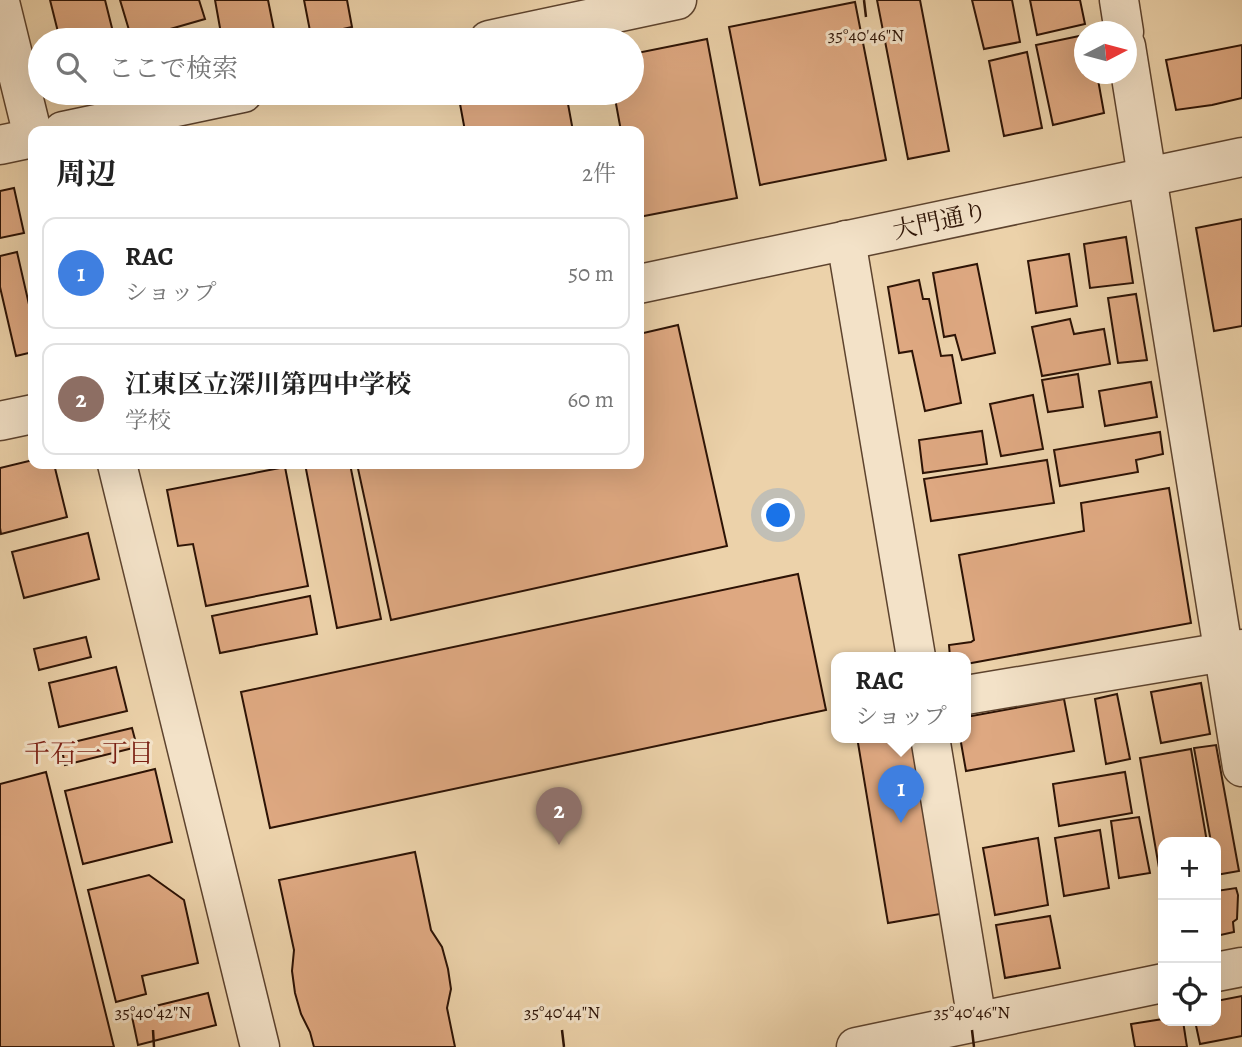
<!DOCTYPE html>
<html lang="ja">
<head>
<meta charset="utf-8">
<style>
  :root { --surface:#fff; --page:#f6f6f6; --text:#222; --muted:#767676; --line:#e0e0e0; --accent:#8f2418 }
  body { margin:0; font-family:Alegreya,"Noto Serif JP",serif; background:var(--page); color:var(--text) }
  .controls { position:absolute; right:21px; bottom:21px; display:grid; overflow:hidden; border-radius:14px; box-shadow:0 7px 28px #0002 }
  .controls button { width:63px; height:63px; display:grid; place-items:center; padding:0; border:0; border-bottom:2px solid var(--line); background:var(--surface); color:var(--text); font:35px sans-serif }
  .compass { position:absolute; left:1074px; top:21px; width:63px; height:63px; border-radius:50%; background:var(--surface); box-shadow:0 7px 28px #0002; rotate:84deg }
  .you { position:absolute; left:779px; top:516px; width:24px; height:24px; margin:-18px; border:5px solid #fff; border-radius:50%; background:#1a73e8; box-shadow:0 0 0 10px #1a73e833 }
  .badge { display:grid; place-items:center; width:46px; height:46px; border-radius:50%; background:var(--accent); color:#fff; font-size:23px; font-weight:700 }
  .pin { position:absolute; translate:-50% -58px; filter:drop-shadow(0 2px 4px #0008) }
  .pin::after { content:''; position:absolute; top:37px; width:24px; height:21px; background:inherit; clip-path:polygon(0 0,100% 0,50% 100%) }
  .popup { position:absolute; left:831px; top:652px; width:140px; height:91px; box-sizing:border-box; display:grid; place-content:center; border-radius:14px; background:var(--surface); filter:drop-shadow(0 2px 5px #0005); font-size:23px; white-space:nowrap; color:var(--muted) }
  .popup b { font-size:26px; color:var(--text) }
  .popup::after { content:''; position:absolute; left:50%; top:100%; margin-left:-14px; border:14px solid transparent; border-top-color:var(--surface) }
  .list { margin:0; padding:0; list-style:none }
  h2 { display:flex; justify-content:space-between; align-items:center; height:91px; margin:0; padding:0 28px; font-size:30px }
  h2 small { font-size:23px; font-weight:400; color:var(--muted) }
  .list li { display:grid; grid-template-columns:46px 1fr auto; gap:21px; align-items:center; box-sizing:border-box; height:112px; margin:0 14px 14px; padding:0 14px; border:2px solid var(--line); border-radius:14px }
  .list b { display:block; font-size:26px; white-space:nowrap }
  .list p { margin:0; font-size:23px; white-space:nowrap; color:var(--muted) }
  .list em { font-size:23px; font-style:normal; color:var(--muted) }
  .icon { flex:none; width:38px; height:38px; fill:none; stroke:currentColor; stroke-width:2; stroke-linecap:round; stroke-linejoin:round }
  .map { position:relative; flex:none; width:1242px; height:1047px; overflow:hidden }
  .search { position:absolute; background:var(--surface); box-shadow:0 7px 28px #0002; left:28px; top:28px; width:616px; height:77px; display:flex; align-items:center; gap:18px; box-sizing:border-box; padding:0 24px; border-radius:38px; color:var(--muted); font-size:26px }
  .panel { position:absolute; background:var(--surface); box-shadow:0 7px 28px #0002; left:28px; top:126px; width:616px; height:343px; border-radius:14px }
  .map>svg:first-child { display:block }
  .building { fill:#dea881; stroke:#2d1305; stroke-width:2 }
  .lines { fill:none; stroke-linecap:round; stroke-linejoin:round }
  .minor-casing { stroke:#5d432e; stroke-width:41 }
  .minor { stroke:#f3e2c8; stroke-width:38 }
  .ticks { fill:none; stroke:#2d1305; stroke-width:2.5 }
  .labels { text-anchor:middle; stroke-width:6; stroke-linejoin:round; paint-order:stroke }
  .street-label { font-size:24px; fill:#2d1305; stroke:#f3e2c8 }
  .neighbourhood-label { font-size:26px; fill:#7a1f14; stroke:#f3e2c8 }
  .ticks-label { font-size:18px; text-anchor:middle; fill:#2d1305; stroke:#f3e2c8; stroke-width:6; stroke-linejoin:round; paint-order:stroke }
</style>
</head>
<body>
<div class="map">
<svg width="1242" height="1047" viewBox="0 0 1242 1047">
  <rect width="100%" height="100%" fill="#ecd2aa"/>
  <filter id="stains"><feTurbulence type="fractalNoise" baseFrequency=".00286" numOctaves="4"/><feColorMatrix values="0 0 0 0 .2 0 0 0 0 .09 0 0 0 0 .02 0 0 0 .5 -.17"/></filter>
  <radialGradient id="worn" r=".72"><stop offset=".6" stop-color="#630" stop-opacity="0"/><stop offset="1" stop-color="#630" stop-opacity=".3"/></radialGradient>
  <!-- building -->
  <g class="building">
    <polygon points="50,0 105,0 115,40 60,40"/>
    <polygon points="120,0 199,0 205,19 132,40"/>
    <polygon points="215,0 268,0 274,30 222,39"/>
    <polygon points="304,0 347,0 352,27 311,36"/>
    <polygon points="877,0 920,0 949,151 908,159"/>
    <polygon points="972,0 1012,0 1020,42 984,49"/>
    <polygon points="1030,0 1080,0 1085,24 1037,35"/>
    <polygon points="855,2 886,160 760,185 729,27"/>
    <polygon points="1084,35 1084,74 1097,74 1104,113 1053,125 1036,45"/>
    <polygon points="707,39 737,198 639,217 639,131 621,131 614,93 632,93 632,54"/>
    <polygon points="1242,45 1242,98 1212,105 1176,110 1166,60"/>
    <polygon points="1027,52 1042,128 1004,136 989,61"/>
    <polygon points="458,93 566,93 573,131 465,131"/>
    <polygon points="14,188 24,233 0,238 0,191"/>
    <polygon points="1242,219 1242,326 1214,331 1196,228"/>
    <polygon points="1126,237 1133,283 1090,288 1084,244"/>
    <polygon points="17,252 33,322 33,352 16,356 0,287 0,256"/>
    <polygon points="1069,254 1077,306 1036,313 1028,261"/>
    <polygon points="977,264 995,353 962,360 955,335 944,337 933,273"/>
    <polygon points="919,280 923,299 929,299 941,356 952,355 961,403 925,411 912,351 899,353 888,287"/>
    <polygon points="1136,294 1147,360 1118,363 1108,298"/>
    <polygon points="1070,319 1074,334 1104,329 1110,364 1042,376 1032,327"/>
    <polygon points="678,325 727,546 391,620 357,464 639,464 639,334"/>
    <polygon points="1078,374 1083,407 1048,412 1042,380"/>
    <polygon points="1151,382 1157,417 1105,426 1099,391"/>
    <polygon points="1033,395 1043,449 1001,456 990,404"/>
    <polygon points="982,431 987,464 923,473 919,440"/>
    <polygon points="1160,432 1163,454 1136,460 1138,472 1060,486 1054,450"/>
    <polygon points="33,460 33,464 54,464 67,517 1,534 0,528 0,468"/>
    <polygon points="1047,460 1054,503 931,521 924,479"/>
    <polygon points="305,464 350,464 381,619 337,628"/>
    <polygon points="285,467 308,586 206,606 193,544 178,546 167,490"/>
    <polygon points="1169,488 1191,623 966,664 966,657 950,657 949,645 971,642 974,640 959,555 1084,531 1081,503"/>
    <polygon points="88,533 99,579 24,598 12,552"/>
    <polygon points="798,574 826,710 270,828 241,692"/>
    <polygon points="310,596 317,634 220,653 212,616"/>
    <polygon points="86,637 91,657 39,670 34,649"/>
    <polygon points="116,667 127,711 59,727 49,683"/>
    <polygon points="1201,683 1210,734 1161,743 1151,692"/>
    <polygon points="1117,694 1130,759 1106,764 1095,699"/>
    <polygon points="1064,699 1074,751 966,771 960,737 966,737 966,717"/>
    <polygon points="132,728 137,747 65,765 61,745"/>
    <polygon points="857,737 917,737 946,913 888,923"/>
    <polygon points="1216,745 1239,871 1216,875 1216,842 1211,842 1194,748"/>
    <polygon points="1191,749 1207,842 1163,842 1162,885 1140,758"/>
    <polygon points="155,769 172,842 83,864 65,791"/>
    <polygon points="46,772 114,1047 0,1047 0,784"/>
    <polygon points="1125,772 1132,813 1059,826 1053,784"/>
    <polygon points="1139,817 1150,873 1119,878 1111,821"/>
    <polygon points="1100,830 1109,888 1064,896 1055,838"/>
    <polygon points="1038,838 1048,905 995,915 983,848"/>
    <polygon points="415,852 431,930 442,947 448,969 451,989 447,1008 455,1047 314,1047 310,1032 301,1014 295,993 292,971 294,950 279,880"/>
    <polygon points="149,875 184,900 198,963 142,976 146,994 116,1002 88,890"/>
    <polygon points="1236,888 1238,895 1237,919 1233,922 1234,932 1216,936 1216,891"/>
    <polygon points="1050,916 1060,968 1005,978 996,925"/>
    <polygon points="208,993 216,1025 138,1045 131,1012"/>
    <polygon points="1242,996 1242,1036 1200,1044 1195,1021 1216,1021 1216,1001"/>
    <polygon points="1163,1019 1163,1021 1183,1021 1187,1047 1135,1047 1131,1024"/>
  </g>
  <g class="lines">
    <defs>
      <g id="minor">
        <polyline points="1119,0 1124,32"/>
        <polyline points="0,2 33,136"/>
        <polyline points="489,40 677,0"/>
        <polyline points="1126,46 1242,767"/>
        <polyline points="63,131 243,93"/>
        <polyline points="0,145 33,138"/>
        <polyline points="846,240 916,657"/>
        <polyline points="639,284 1242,157"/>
        <polyline points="0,421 33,414"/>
        <polyline points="117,464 260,1047"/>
        <polyline points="966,695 1242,649"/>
        <polyline points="930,737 977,1021"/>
        <polyline points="1216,972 1242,967"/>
        <polyline points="856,1047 1163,983"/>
      </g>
    </defs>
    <!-- minor casing -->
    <use href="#minor" class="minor-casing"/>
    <!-- minor -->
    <use href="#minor" class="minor"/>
  </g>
  <!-- ticks -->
  <path class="ticks" d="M 864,0 L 866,17M 153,1030 L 154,1047M 562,1030 L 564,1047M 972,1030 L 974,1047"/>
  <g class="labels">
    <!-- street labels -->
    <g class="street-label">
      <text transform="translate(940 221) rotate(-12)" y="8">大門通り</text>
    </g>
    <!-- neighbourhood labels -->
    <g class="neighbourhood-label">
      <text x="89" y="762">千石一丁目</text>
    </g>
  </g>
  <g class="ticks-label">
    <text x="866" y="41">35°40'46"N</text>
    <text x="153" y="1018">35°40'42"N</text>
    <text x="562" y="1018">35°40'44"N</text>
    <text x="972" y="1018">35°40'46"N</text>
  </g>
  <rect width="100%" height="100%" filter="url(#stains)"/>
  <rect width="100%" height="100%" fill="url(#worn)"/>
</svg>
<div class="controls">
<button>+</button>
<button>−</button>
<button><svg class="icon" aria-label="locate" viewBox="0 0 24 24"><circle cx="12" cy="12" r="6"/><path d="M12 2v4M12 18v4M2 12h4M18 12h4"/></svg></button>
</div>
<svg class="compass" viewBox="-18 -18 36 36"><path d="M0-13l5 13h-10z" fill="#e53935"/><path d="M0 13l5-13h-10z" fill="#767676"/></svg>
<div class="you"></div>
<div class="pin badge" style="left:901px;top:823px;background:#3f7fe0">1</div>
<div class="popup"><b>RAC</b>ショップ</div>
<div class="pin badge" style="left:559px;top:845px;background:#8d6e63">2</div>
<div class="search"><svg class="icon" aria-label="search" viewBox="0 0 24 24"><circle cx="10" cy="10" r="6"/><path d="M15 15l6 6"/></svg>ここで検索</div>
<section class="panel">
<h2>周辺<small>2件</small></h2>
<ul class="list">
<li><span class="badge" style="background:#3f7fe0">1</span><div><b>RAC</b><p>ショップ</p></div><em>50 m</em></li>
<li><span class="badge" style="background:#8d6e63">2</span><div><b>江東区立深川第四中学校</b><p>学校</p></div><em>60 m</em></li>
</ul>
</section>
</div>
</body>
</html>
